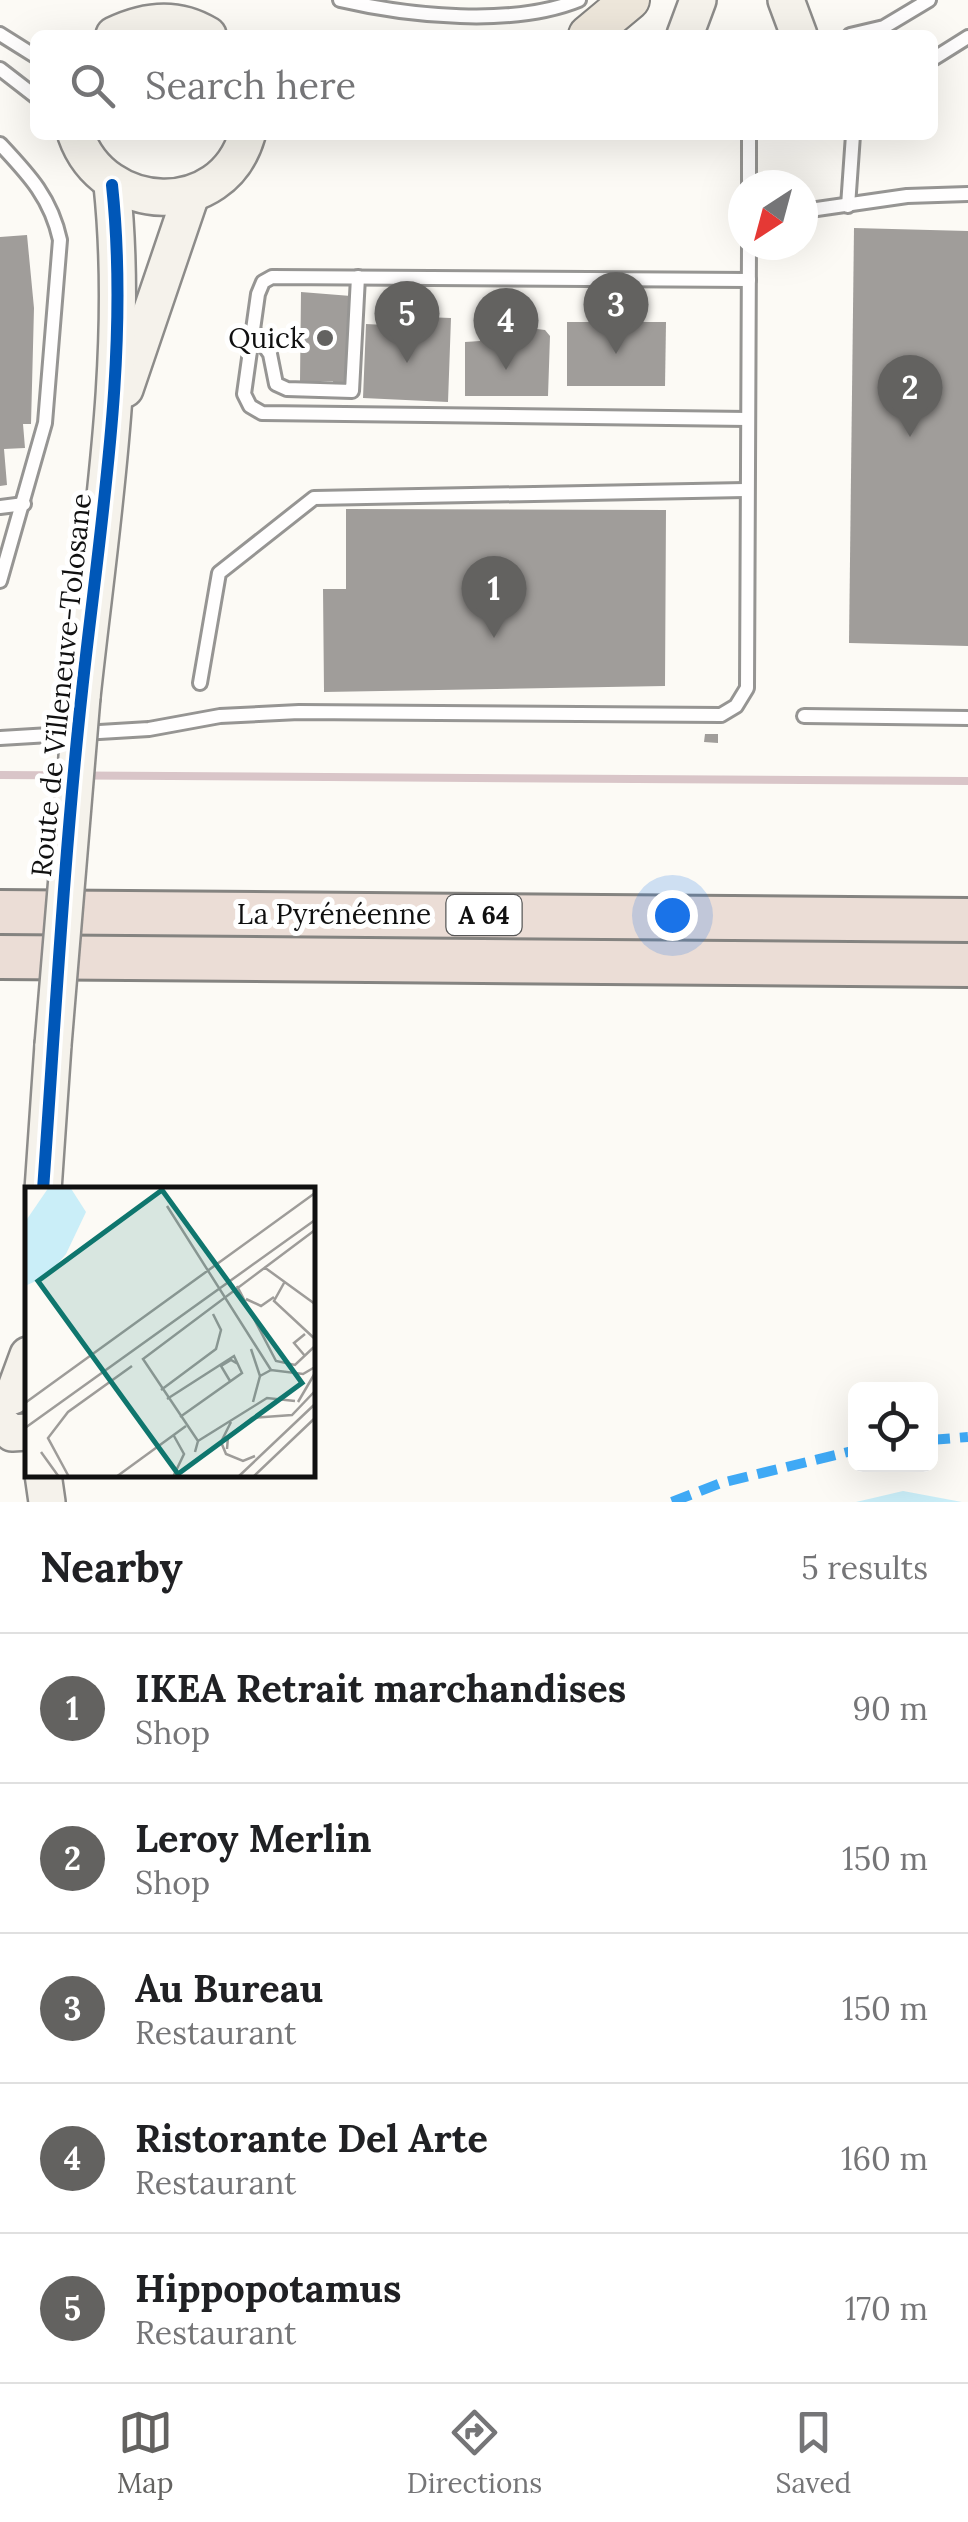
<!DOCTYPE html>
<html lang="en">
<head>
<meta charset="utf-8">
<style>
  :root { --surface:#fff; --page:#f6f6f6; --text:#202124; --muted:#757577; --line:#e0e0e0; --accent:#636260 }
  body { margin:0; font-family:Lora,serif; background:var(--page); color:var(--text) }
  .controls { position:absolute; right:30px; bottom:30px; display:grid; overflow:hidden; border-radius:15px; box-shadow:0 10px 40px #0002 }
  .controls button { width:90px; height:90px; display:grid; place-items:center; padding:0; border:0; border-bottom:2px solid var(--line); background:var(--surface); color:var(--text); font:50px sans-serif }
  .compass { position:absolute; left:728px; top:170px; width:90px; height:90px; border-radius:50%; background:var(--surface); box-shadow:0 10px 40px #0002; rotate:216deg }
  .you { position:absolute; left:672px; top:915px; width:35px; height:35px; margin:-25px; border:8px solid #fff; border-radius:50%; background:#1a73e8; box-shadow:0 0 0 15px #1a73e833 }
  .badge { display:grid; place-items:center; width:65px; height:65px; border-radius:50%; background:var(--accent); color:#fff; font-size:32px; font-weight:700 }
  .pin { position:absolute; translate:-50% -82px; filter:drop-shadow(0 2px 5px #0008) }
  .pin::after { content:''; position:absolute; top:52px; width:35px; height:30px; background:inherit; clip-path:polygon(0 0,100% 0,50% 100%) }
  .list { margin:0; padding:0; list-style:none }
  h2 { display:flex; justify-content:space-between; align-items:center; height:130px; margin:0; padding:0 40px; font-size:42px }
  h2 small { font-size:32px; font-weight:400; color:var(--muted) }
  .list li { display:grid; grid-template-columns:65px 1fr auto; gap:30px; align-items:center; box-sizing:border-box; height:150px; padding:0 40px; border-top:2px solid var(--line) }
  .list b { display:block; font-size:38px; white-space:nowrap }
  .list p { margin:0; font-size:32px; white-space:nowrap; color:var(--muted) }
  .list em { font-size:32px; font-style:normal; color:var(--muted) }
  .icon { flex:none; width:55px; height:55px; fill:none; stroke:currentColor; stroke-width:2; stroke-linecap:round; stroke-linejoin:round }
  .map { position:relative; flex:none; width:968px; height:1502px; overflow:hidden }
  .search { position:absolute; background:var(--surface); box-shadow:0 10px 40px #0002; left:30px; right:30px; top:30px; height:110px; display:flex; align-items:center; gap:25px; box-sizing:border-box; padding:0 35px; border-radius:15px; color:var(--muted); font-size:38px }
  .sheet { height:880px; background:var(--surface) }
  nav { display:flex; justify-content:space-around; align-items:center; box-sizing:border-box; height:140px; border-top:2px solid var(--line); background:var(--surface); font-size:28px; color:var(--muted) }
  nav a { display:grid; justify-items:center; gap:5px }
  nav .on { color:var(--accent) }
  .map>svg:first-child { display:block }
  .water { fill:#caeef8 }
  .building { fill:#a09d9a }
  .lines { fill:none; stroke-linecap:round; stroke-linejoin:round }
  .lane-casing { stroke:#969593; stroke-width:18 }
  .secondary-casing { stroke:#8d8c8a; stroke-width:40 }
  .primary-casing { stroke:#848380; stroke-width:42 }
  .highway-casing { stroke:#848380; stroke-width:48 }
  .lane { stroke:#fffefe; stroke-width:12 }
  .secondary { stroke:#f5f2eb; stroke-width:35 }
  .primary { stroke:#ede6da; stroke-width:38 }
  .highway { stroke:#ebddd6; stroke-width:42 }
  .rail { stroke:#d9c5c8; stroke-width:8 }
  .secondary-bridge-casing { stroke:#8d8c8a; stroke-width:40; stroke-linecap:butt }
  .secondary-bridge { stroke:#f5f2eb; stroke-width:35 }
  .quiet { stroke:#3fa9f5; stroke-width:10; stroke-dasharray:20 10; stroke-linecap:butt }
  .cycleway-casing { stroke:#fff; stroke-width:19 }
  .cycleway { stroke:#0057b8; stroke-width:12 }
  .poi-dot { fill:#636260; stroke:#fff; stroke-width:4 }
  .labels { text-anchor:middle; stroke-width:10; stroke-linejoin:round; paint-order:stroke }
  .shield { fill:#fff; stroke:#585858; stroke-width:2.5 }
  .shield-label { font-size:25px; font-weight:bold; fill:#101010 }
  .poi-label { font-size:28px; fill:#101010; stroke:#fff; text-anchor:end }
  .street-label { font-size:28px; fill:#101010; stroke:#fff }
  .inset-road { fill:none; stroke:#9e9c99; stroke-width:2.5 }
  .view { fill:#0f766e; fill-opacity:0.15; stroke:#0f766e; stroke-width:5 }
  .inset-edge { fill:none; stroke:#101010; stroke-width:5 }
</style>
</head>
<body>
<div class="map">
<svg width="968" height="1502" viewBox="0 0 968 1502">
  <rect width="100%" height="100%" fill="#fcfaf5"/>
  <!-- water -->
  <polygon class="water" points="903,1491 962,1502 856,1502"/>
  <!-- building -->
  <g class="building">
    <polygon points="854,228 968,231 968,646 849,643"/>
    <polygon points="27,235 34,308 31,424 23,424 25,448 4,449 7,485 0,486 0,237"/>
    <polygon points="301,292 351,296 349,399 334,399 333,381 300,381"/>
    <polygon points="528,305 529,328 545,330 550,336 548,396 465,396 465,342 480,341 482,307"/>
    <polygon points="424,317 451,318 448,402 363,398 366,324 424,327"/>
    <polygon points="567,322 666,322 665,386 567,386"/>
    <polygon points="346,509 666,510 665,686 324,692 323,589 346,589"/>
    <polygon points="705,734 718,734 718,743 704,742"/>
  </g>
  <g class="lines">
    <defs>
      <g id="lane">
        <path d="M 340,0 C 408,16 513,27 579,0"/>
        <polyline points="0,34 35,56"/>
        <polyline points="850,35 884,27 929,0"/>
        <polyline points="933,59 968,37"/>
        <polyline points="0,69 35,96"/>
        <polyline points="749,135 749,185"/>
        <path d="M 0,144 C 29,175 51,198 60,240 L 45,423 L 0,581"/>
        <polyline points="848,206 853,135"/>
        <polyline points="803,211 907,196 968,194"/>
        <polyline points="253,330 270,354 276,384 287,389 352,391 358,277"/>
        <polyline points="748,419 262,413 250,406 244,394 258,294 263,282 272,277 749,280"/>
        <polyline points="0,507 24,504"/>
        <polyline points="200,683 219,573 314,498 745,490"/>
        <polyline points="804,716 968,718"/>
        <polyline points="0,738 149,729 220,716 299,712 721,715 736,706 747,688 749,245"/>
      </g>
      <g id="secondary">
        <polyline points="786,0 799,35"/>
        <path d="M 114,35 C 145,20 177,16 208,35"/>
        <polyline points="685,35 698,0"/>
        <path d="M 76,135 C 104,215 222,221 247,135"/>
        <polyline points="125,389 191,195"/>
        <path d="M 82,697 C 100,529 130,354 112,185"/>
        <polyline points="43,1190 53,1045"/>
        <polyline points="13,1396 28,1355"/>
        <polyline points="0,1423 12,1433 28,1432"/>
        <polyline points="43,1474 47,1502"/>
      </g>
      <polyline id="primary" points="588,35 630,0"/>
      <g id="highway">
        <polyline points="0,912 968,920"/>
        <polyline points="0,957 968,965"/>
      </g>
    </defs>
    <!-- lane casing -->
    <use href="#lane" class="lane-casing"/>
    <!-- secondary casing -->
    <use href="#secondary" class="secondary-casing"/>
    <!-- primary casing -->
    <use href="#primary" class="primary-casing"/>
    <!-- highway casing -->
    <use href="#highway" class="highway-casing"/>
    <!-- lane -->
    <use href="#lane" class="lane"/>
    <!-- secondary -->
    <use href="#secondary" class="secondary"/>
    <!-- primary -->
    <use href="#primary" class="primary"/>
    <!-- highway -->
    <use href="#highway" class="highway"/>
    <!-- rail -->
    <polyline class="rail" points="0,775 968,781"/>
    <defs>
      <polyline id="secondary-bridge" points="53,1045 82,697"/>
    </defs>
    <!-- secondary-bridge casing -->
    <use href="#secondary-bridge" class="secondary-bridge-casing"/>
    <!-- secondary-bridge -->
    <use href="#secondary-bridge" class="secondary-bridge"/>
    <!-- quiet -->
    <g class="quiet">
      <polyline points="930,1440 968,1437"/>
      <polyline points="672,1502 721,1483 856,1450"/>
    </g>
    <defs>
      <path id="cycleway" d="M 43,1190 C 55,1023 64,856 82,691 C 100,524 130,352 112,185"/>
    </defs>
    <!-- cycleway casing -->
    <use href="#cycleway" class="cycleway-casing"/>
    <!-- cycleway -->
    <use href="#cycleway" class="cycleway"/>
  </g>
  <!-- markers -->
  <circle class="poi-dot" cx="325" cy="338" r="10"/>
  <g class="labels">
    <!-- shield labels -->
    <rect class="shield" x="446.5" y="895" width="75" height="40" rx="8"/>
    <g class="shield-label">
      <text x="484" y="924">A 64</text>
    </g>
    <!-- poi labels -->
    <g class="poi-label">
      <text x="305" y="348">Quick</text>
    </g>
    <!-- street labels -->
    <g class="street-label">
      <text transform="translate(61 685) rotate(-84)" y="10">Route de Villeneuve-Tolosane</text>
      <text x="334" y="924">La Pyrénéenne</text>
    </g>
  </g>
  <!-- overview -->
  <g transform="translate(25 1187)">
    <rect width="290" height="290" fill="#fcfaf5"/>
    <path d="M 24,0 L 45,0 L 61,25 L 41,67 L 22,89 L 0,99 L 0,35 Z" fill="#caeef8"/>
    <path class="inset-road" d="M 142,19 L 246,183M 239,80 L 290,117M 259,96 L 249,114 L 290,152M 212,99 L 251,174 L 270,178 L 290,159M 221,112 L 236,119 L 249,110M 280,147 L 269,156 L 280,169M 226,162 L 235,189 L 228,215M 235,189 L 246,183 L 278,187 L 290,180M 205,194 L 196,179 L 206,173 L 213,177M 136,203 L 191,162 L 196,143 L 188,127M 142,212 L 209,169 L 217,186 L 155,230M 273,215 L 290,186M 0,216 L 290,6M 206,235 L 196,255 L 201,267 L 218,274 L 230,269M 0,241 L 290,33M 173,254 L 242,211 L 270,214M 202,262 L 203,250 L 227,231 L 267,228 L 290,204M 16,265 L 34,290M 170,265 L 173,254 L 118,172 L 290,43M 44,290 L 23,251 L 43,225 L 107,179M 91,290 L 161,239M 148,290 L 159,267 L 149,249M 213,290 L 290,217M 228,290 L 290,231"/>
    <path class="view" d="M 137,3 L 277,196 L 153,287 L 13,94 Z"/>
    <rect width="290" height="290" class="inset-edge"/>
  </g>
</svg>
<div class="controls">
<button><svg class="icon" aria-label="locate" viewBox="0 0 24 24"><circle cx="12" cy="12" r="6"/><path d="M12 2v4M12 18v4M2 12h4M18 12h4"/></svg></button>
</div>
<svg class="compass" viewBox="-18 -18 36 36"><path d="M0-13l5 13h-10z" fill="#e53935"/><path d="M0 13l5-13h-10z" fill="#757577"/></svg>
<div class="you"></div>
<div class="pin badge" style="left:494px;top:638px">1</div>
<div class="pin badge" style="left:910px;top:437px">2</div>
<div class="pin badge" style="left:616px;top:354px">3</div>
<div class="pin badge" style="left:506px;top:370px">4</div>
<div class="pin badge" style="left:407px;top:363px">5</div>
<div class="search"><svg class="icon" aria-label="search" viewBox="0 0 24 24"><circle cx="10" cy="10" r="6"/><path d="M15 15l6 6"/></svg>Search here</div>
</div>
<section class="sheet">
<h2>Nearby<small>5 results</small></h2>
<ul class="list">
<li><span class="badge">1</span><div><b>IKEA Retrait marchandises</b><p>Shop</p></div><em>90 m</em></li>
<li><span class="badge">2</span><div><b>Leroy Merlin</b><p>Shop</p></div><em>150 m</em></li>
<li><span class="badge">3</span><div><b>Au Bureau</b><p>Restaurant</p></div><em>150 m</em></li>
<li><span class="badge">4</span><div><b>Ristorante Del Arte</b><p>Restaurant</p></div><em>160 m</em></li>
<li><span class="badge">5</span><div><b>Hippopotamus</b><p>Restaurant</p></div><em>170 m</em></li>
</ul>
</section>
<nav>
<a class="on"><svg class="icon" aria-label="map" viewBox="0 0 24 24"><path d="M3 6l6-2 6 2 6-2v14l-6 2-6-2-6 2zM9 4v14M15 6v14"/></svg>Map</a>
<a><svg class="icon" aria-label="directions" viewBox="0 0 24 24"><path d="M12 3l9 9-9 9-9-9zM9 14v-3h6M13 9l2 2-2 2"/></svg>Directions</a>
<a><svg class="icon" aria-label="saved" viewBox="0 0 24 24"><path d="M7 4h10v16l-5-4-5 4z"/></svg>Saved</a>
</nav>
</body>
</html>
